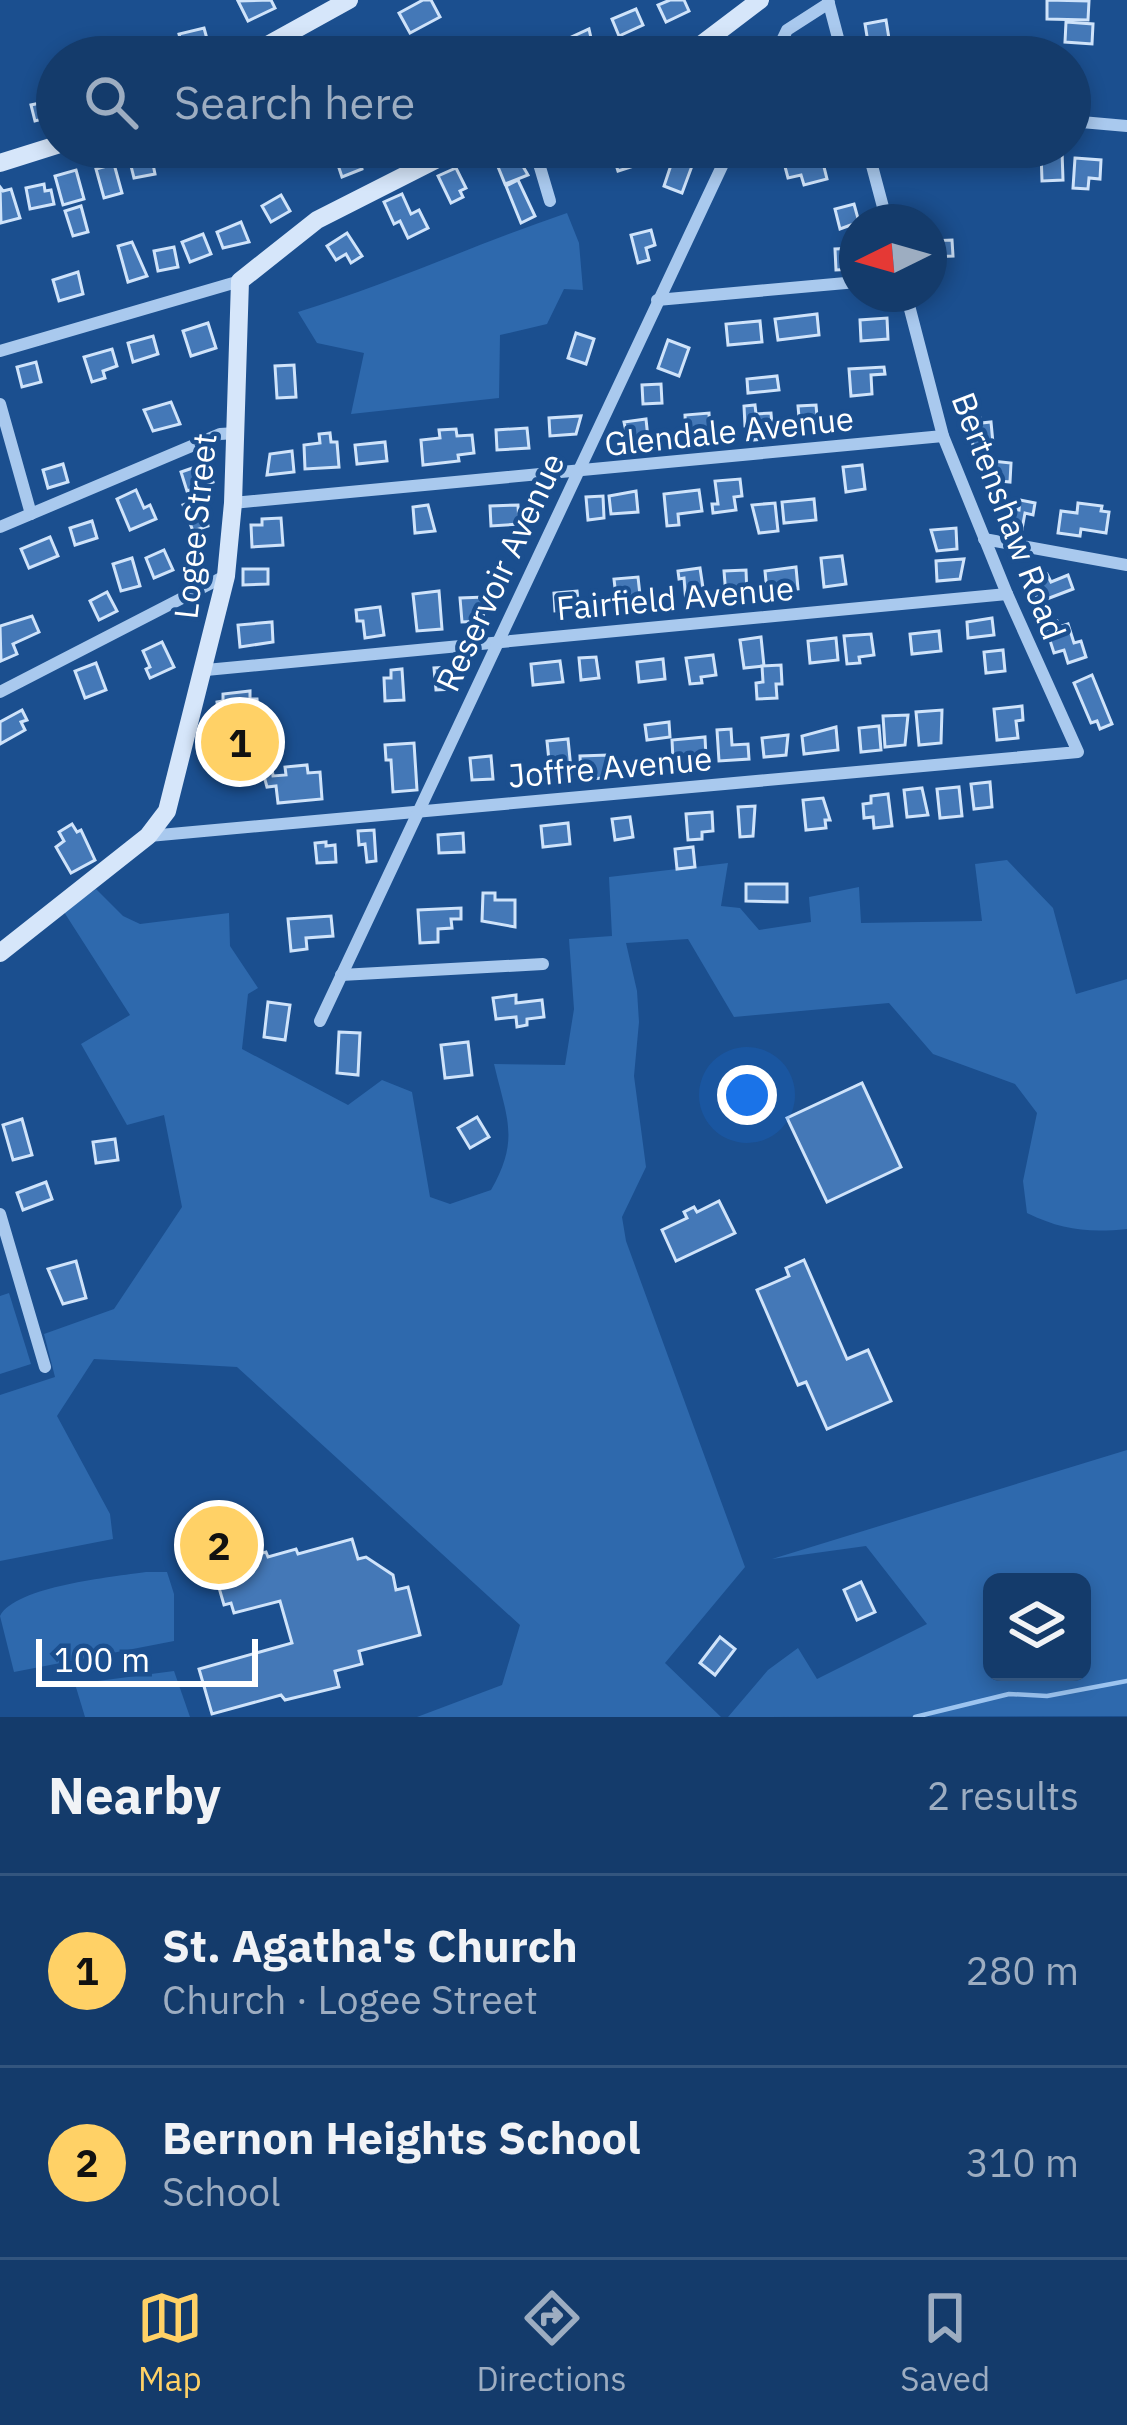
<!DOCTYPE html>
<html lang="en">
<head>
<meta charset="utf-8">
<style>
  :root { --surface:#143b6b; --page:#1d4271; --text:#f1f3f6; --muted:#9dadc1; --line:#33557e; --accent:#ffd166 }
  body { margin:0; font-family:"IBM Plex Sans",sans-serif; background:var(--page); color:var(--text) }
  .controls { position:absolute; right:36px; bottom:36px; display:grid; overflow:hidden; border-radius:18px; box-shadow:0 6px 18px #0003 }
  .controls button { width:108px; height:108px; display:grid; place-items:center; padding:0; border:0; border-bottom:3px solid var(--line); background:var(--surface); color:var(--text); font:60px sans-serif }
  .compass { position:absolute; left:839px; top:204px; width:108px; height:108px; border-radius:50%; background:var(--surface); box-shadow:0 6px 18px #0003; rotate:265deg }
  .scale { position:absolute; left:36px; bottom:30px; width:222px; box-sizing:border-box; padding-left:12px; border:6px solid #fff; border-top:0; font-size:33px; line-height:42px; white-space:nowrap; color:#fff; -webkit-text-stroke:9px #1b4f8f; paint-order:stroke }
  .you { position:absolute; left:747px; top:1095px; width:42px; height:42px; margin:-30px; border:9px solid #fff; border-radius:50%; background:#1a73e8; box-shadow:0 0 0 18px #1a73e833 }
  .badge { display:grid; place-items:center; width:78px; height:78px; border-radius:50%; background:var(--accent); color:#111; font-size:39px; font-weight:700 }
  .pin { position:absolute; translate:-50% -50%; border:6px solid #fff; box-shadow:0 3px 12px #0006 }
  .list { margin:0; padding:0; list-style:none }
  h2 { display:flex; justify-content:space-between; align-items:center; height:156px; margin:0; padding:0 48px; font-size:51px }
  h2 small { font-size:39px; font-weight:400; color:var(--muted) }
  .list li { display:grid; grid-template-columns:78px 1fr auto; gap:36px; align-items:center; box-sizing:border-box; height:192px; padding:0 48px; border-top:3px solid var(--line) }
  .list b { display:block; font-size:45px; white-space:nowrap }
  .list p { margin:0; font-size:39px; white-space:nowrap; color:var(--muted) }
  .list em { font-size:39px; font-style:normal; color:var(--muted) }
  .icon { flex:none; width:66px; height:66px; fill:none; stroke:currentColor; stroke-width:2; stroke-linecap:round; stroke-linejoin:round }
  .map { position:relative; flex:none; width:1127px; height:1717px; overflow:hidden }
  .search { position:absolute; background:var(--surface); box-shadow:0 6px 18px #0003; left:36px; right:36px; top:36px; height:132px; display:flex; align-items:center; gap:30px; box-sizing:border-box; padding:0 42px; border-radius:66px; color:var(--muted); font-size:45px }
  .sheet { height:540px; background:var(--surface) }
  nav { display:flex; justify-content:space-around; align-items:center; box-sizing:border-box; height:168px; border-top:3px solid var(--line); background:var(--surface); font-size:33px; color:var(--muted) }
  nav a { display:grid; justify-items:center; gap:6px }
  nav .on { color:var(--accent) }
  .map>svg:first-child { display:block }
  .green { fill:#2e69ad; fill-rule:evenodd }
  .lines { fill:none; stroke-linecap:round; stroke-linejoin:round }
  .stream { stroke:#9cc4f0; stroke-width:4.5 }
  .building { fill:#4478b7; stroke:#cfe3fa; stroke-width:3 }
  .street { stroke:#a9c9ee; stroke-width:12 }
  .secondary { stroke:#d6e6fa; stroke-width:18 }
  .labels { text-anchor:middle; stroke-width:9; stroke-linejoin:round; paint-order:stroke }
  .street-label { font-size:33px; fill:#fff; stroke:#1b4f8f }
</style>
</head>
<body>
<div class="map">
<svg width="1127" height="1717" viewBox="0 0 1127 1717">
  <rect width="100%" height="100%" fill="#1b4f8f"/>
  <!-- green -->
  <g class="green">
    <path d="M 567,213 L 579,243 L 583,290 L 564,289 L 547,324 L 500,335 L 499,398 L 351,414 L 364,353 L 317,343 L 298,312 C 390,284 476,244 567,213 Z"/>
    <path d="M 1007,860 L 1053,908 L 1076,994 L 1127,979 L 1127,1229 C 1088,1233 1062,1230 1027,1213 L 1023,1181 L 1037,1113 L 1015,1084 L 933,1054 L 889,1003 L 734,1017 L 688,939 L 626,943 L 637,991 L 639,1022 L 634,1076 L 646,1167 L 622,1217 L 626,1241 L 745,1567 L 665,1663 L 721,1717 L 417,1717 L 502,1685 L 520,1625 L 237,1367 L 94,1359 L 57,1416 L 110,1514 L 113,1539 L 0,1561 L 0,1395 L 55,1377 L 44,1334 L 114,1309 L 182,1207 L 164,1115 L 127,1125 L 81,1044 L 130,1015 L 64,912 L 96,889 L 123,916 L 140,924 L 229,913 L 230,946 L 258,988 L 248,994 L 242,1049 L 348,1105 L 382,1080 L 412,1092 L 430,1197 L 450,1204 L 491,1190 C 520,1139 507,1119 494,1064 L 565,1065 L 574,1009 L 569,939 L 612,936 L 609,877 L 728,863 L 721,906 L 740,908 L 759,930 L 811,922 L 809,897 L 859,887 L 861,923 L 982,921 L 975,864 Z"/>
    <polygon points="9,1293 31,1364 0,1374 0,1296"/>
    <path d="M 1127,1450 L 1127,1716 L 728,1717 L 768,1670 L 798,1648 L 817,1679 L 927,1624 L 866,1546 L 772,1559 ZM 992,1582 L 1082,1582 L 1082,1672 L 992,1672 Z"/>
    <path d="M 146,1572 L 167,1572 L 174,1594 L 174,1641 L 14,1672 L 0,1616 C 16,1586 112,1577 146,1572 Z"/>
    <polygon points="174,1671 190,1717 85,1717 75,1684"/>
  </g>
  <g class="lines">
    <!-- stream -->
    <polyline class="stream" points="915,1717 1009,1694 1047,1696 1127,1681"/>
  </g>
  <!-- building -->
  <g class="building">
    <polygon points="271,0 275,8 248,21 238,1"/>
    <polygon points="423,0 431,0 440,17 410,33 399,13"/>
    <polygon points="670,0 684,0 689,11 666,22 658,5"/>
    <polygon points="1047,0 1089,1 1088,20 1047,19"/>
    <polygon points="636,9 643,25 619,36 612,19"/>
    <polygon points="886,20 891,51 870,55 865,24"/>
    <polygon points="1066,22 1093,24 1092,44 1065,42"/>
    <polygon points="204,28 209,46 184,53 179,34"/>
    <polygon points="589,29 593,47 573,56 565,40"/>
    <polygon points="48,95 54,116 35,121 31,105 40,103 39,97"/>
    <polygon points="344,147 358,147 362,169 342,177 336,159 347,155"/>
    <polygon points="819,147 827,179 804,185 801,175 788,178 780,148"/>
    <rect x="898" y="147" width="65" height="17"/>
    <polygon points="513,149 528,175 505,184 494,157"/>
    <polygon points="636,149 640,164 618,171 613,155"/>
    <polygon points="1062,151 1063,180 1042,181 1041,152"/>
    <polygon points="151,154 155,174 134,178 129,158"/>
    <polygon points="1075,158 1101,160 1100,179 1089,178 1088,189 1073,188"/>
    <polygon points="673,159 692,166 682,193 664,186"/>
    <polygon points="114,164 122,193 104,198 96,169"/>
    <polygon points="456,168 466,188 460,191 463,197 451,203 438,176"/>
    <polygon points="76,170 84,199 63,205 55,176"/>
    <polygon points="518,180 535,216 521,223 506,186"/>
    <polygon points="44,184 45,191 51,190 54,204 30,209 26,188"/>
    <polygon points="0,187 3,191 11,189 20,218 1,223"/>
    <polygon points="402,194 411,214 419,210 428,228 408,238 400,221 394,224 384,202"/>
    <polygon points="281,195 290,211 271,222 262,206"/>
    <polygon points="854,204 859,222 840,229 835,209"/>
    <polygon points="81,206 88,232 73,236 65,211"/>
    <polygon points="241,222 249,242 223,248 217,232"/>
    <polygon points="651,230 655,245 646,248 649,260 638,263 631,235"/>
    <polygon points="347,233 362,256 351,263 346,254 336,260 327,246"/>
    <polygon points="203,234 211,254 190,262 182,242"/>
    <polygon points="952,240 953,256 929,257 929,241"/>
    <polygon points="132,242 147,276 128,282 118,246"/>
    <polygon points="174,247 178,267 158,271 154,251"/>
    <polygon points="857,248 857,269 836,270 835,249"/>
    <polygon points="78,272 83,294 59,301 53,280"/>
    <polygon points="817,314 819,335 778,340 775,319"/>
    <polygon points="887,318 888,339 861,341 860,320"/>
    <polygon points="760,321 762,342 728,345 726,324"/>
    <polygon points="208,323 216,348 191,356 183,331"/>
    <polygon points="576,333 594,339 586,364 568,358"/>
    <polygon points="153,336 158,354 133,362 128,343"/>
    <polygon points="668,340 689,348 679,376 658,368"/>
    <polygon points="112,349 117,366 103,371 105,378 92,382 84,357"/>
    <polygon points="36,362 41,382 22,387 17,367"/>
    <polygon points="294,365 296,397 277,398 275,366"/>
    <polygon points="884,367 885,374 871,375 872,394 851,396 849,369"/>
    <polygon points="777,376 779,390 748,393 747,379"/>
    <polygon points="661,384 662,403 643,404 642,385"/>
    <polygon points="171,402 180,424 153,431 144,410"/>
    <polygon points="755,405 756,414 771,413 773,438 753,440 752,426 745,426 744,406"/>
    <polygon points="816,405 818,428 800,429 798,406"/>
    <polygon points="709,413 710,434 686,435 685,415"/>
    <polygon points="581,416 576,434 550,436 549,418"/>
    <polygon points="980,418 981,423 991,422 993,443 973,446 970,419"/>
    <polygon points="646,419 649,448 630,450 624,422"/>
    <polygon points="527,428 529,448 497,450 496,430"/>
    <polygon points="456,429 457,436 472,435 474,453 458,455 459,461 423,465 421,440 440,438 439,430"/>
    <polygon points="330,433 331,442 337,442 339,467 305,469 304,445 320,443 319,434"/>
    <polygon points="385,442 387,461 357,464 355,445"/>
    <polygon points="292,451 294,472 267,475 270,454"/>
    <polygon points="992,461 1011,463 1010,482 990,480"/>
    <polygon points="207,463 213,482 187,491 181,472"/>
    <polygon points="63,464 68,482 48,488 43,470"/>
    <polygon points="862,465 865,489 846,492 843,467"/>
    <polygon points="740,479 742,496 734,497 736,510 713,513 712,504 718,504 715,481"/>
    <polygon points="136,490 144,508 150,505 156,519 130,530 117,499"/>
    <polygon points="699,490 702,511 678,514 679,525 667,526 664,494"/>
    <polygon points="636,491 638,512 611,514 609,496"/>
    <polygon points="603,496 604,518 588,520 586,497"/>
    <polygon points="203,498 208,526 193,531 183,505"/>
    <polygon points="814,499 816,520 784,523 782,502"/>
    <polygon points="1020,500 1035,503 1033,515 1025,513 1022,529 1004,526 1007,508 1019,510"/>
    <polygon points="775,503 778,531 759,533 752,505"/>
    <polygon points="1078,503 1102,506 1101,511 1109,512 1106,533 1081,529 1080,536 1058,533 1061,511 1077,513"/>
    <polygon points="428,505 435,531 415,533 413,507"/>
    <polygon points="518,505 519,524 491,526 490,506"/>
    <polygon points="281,518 283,545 252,547 251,525 262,525 262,519"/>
    <polygon points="92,521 97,538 75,545 70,528"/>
    <polygon points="956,528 957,549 937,551 931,530"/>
    <polygon points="50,537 58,556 29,568 21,549"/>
    <polygon points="164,550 173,570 154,578 146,558"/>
    <polygon points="842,556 846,584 824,587 821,558"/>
    <polygon points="132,558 140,586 121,591 113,564"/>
    <polygon points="964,559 960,579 937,581 936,561"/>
    <polygon points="796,567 798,589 767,592 765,571"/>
    <polygon points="700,568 705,601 686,603 684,578 679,579 678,571"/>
    <polygon points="243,569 268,569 268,584 243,585"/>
    <polygon points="746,570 747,595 726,596 724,571"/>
    <polygon points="1047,574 1051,582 1068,575 1073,589 1039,602 1030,581"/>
    <polygon points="638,577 641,604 617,606 614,579"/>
    <polygon points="439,591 442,629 417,631 413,594"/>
    <polygon points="577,591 579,609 555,611 554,593"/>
    <polygon points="107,592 117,611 99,620 90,601"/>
    <polygon points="485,597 483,621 462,622 460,598"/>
    <polygon points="380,607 384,635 365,638 363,621 357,621 356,610"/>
    <polygon points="32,616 39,632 13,644 17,654 1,661 0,626"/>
    <polygon points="992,618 994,635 968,638 967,622"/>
    <polygon points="1057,621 1059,627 1068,624 1074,643 1081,641 1086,657 1068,663 1064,650 1054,653 1045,625"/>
    <polygon points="272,622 273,642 240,647 238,625"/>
    <polygon points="939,631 941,651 912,654 910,634"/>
    <polygon points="871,634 874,655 859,657 860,663 847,664 844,636"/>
    <polygon points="761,637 764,666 744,668 740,640"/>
    <polygon points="836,638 838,660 810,663 808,641"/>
    <polygon points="162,642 174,667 150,678 146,669 150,667 143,651"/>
    <polygon points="1003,650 1005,671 986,673 984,652"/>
    <polygon points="713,655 716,675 701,677 702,683 690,684 686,658"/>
    <polygon points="596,657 599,678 581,680 579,658"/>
    <polygon points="663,659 665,679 639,682 637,662"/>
    <polygon points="560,661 563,682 533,685 531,664"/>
    <polygon points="96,663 106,690 85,698 75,671"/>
    <polygon points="781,665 782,684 776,684 777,698 757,699 756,683 763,682 762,666"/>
    <polygon points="452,667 454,689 436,690 434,668"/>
    <polygon points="402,669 404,700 385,701 384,678 391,678 391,670"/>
    <polygon points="1092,675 1112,724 1100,729 1097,721 1091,723 1074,683"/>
    <polygon points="250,691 250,699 257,699 261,749 270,748 273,776 286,775 285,767 307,765 308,773 320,772 322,799 278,803 276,786 267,787 264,776 221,780 220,770 214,771 212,753 222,752 217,702 223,701 223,694"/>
    <polygon points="1022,706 1023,720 1016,721 1018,738 997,740 994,709"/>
    <polygon points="22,710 27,720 21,722 25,730 0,744 0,722"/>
    <polygon points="942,710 941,743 919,745 916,712"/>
    <polygon points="908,715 905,745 885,747 883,716"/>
    <polygon points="669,722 670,737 647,740 645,725"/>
    <polygon points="879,726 881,750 861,752 859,728"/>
    <polygon points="836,727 838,750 804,754 802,736"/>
    <polygon points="731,729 732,745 748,744 749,759 719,761 717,730"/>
    <polygon points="788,735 786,755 764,757 762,738"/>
    <polygon points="705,737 706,757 673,760 672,740"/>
    <polygon points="568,739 572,779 551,781 547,741"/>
    <polygon points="414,743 417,790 393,792 391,760 386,760 385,745"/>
    <polygon points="608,755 608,778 581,779 580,756"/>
    <polygon points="491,756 493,779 472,780 470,758"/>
    <polygon points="990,782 992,807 974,809 971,784"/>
    <polygon points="959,787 962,816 940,818 937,789"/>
    <polygon points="922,788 928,815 907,817 904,790"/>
    <polygon points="888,794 892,826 874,828 873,817 864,818 863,804 871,803 871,796"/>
    <polygon points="823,798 830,820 825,820 826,828 806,830 803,800"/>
    <polygon points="755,806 753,836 740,837 738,807"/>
    <polygon points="712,812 713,831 702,832 702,839 688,840 686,814"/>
    <polygon points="630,817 633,837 615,840 612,819"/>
    <polygon points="568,823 570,844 543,847 541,826"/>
    <polygon points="72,824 77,832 81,830 95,860 71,873 56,847 64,841 59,832"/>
    <polygon points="374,830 376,861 367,862 365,844 359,845 358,831"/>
    <polygon points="463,833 464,852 439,853 438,835"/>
    <polygon points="326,842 326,846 335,845 336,862 317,863 315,843"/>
    <polygon points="693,847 695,867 677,869 675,849"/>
    <polygon points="746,884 787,884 787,902 746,901"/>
    <polygon points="483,893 495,893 495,900 515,900 515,927 482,921"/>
    <polygon points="461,908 461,919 451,919 452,928 438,929 438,942 420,943 418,910"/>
    <polygon points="331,916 333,936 306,938 307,949 291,951 288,919"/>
    <polygon points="516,995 516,1003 542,1000 544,1017 527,1019 527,1025 517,1027 516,1017 496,1019 493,998"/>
    <polygon points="268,1002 290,1005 285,1040 264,1037"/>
    <polygon points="339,1032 360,1033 358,1075 337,1073"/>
    <polygon points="468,1042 472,1075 445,1078 441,1045"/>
    <polygon points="862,1083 901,1167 827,1202 787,1118"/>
    <polygon points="477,1117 489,1137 470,1148 458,1128"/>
    <polygon points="22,1119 32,1155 13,1160 3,1125"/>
    <polygon points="115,1139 118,1160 96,1163 93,1142"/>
    <polygon points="46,1182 52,1199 23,1210 17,1193"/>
    <polygon points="719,1201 735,1233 676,1261 662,1230 687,1218 684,1212 694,1207 697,1212"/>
    <polygon points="804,1260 847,1359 868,1350 891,1401 827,1429 806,1382 798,1385 757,1290 789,1276 786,1268"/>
    <polygon points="76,1261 86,1298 63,1304 48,1269"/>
    <polygon points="352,1539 358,1559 366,1557 393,1575 396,1590 408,1587 420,1635 359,1651 362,1664 335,1671 339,1687 285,1700 281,1695 212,1714 199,1669 292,1643 280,1601 234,1613 231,1603 224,1605 213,1567 266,1552 268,1557 296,1549 298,1554"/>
    <polygon points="861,1582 875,1612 857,1620 844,1590"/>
    <polygon points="720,1637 735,1649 715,1675 700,1663"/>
  </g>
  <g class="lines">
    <!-- street -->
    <g class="street">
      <polyline points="828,0 843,57"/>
      <polyline points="774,57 787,30 829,3"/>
      <polyline points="1070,121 1127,126"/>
      <polyline points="534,147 550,201"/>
      <polyline points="867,147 887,222"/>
      <polyline points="657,300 857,282"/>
      <polyline points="0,351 240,281"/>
      <polyline points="0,404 31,514"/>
      <polyline points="233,503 943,436"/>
      <polyline points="0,527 220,434 236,433"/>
      <polyline points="984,539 1127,565"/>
      <polyline points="206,670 1007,594"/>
      <polyline points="0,692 225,576"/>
      <polyline points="149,836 1078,752 1007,594 943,436 906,294"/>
      <polyline points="341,975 543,964"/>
      <polyline points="320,1021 731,147"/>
      <polyline points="0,1214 45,1367"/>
    </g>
    <!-- secondary -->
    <g class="secondary">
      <polyline points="246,57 349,0"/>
      <polyline points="663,57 702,44 760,0"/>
      <polyline points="0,163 57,145"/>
      <polyline points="0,953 148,836 167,811 226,576 233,503 240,281 317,220 461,147"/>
    </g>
  </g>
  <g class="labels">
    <!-- street labels -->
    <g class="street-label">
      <text transform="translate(729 431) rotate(-6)" y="12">Glendale Avenue</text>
      <text transform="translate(1009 516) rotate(69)" y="12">Bertenshaw Road</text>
      <text transform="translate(195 526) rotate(-84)" y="12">Logee Street</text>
      <text transform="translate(500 572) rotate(-65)" y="12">Reservoir Avenue</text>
      <text transform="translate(675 598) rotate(-5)" y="12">Fairfield Avenue</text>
      <text transform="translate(610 767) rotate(-5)" y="12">Joffre Avenue</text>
    </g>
  </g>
</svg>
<div class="controls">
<button><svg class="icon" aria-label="layers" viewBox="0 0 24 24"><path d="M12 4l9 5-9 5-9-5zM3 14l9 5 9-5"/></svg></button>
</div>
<svg class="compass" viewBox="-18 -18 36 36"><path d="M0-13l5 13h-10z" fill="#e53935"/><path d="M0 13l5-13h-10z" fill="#9dadc1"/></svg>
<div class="scale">100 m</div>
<div class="you"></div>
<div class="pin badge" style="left:240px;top:742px">1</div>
<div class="pin badge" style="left:219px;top:1545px">2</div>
<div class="search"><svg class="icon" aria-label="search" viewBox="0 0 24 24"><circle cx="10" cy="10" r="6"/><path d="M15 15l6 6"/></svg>Search here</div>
</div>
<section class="sheet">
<h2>Nearby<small>2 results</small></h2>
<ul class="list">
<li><span class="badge">1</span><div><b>St. Agatha's Church</b><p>Church · Logee Street</p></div><em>280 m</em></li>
<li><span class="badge">2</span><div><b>Bernon Heights School</b><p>School</p></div><em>310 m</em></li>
</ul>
</section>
<nav>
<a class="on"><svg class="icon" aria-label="map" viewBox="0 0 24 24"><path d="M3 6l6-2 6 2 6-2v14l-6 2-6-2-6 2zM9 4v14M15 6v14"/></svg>Map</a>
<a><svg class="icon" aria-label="directions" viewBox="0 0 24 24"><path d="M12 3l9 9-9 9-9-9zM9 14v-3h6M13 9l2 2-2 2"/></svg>Directions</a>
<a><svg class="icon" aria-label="saved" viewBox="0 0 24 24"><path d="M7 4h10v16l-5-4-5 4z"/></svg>Saved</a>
</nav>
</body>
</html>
